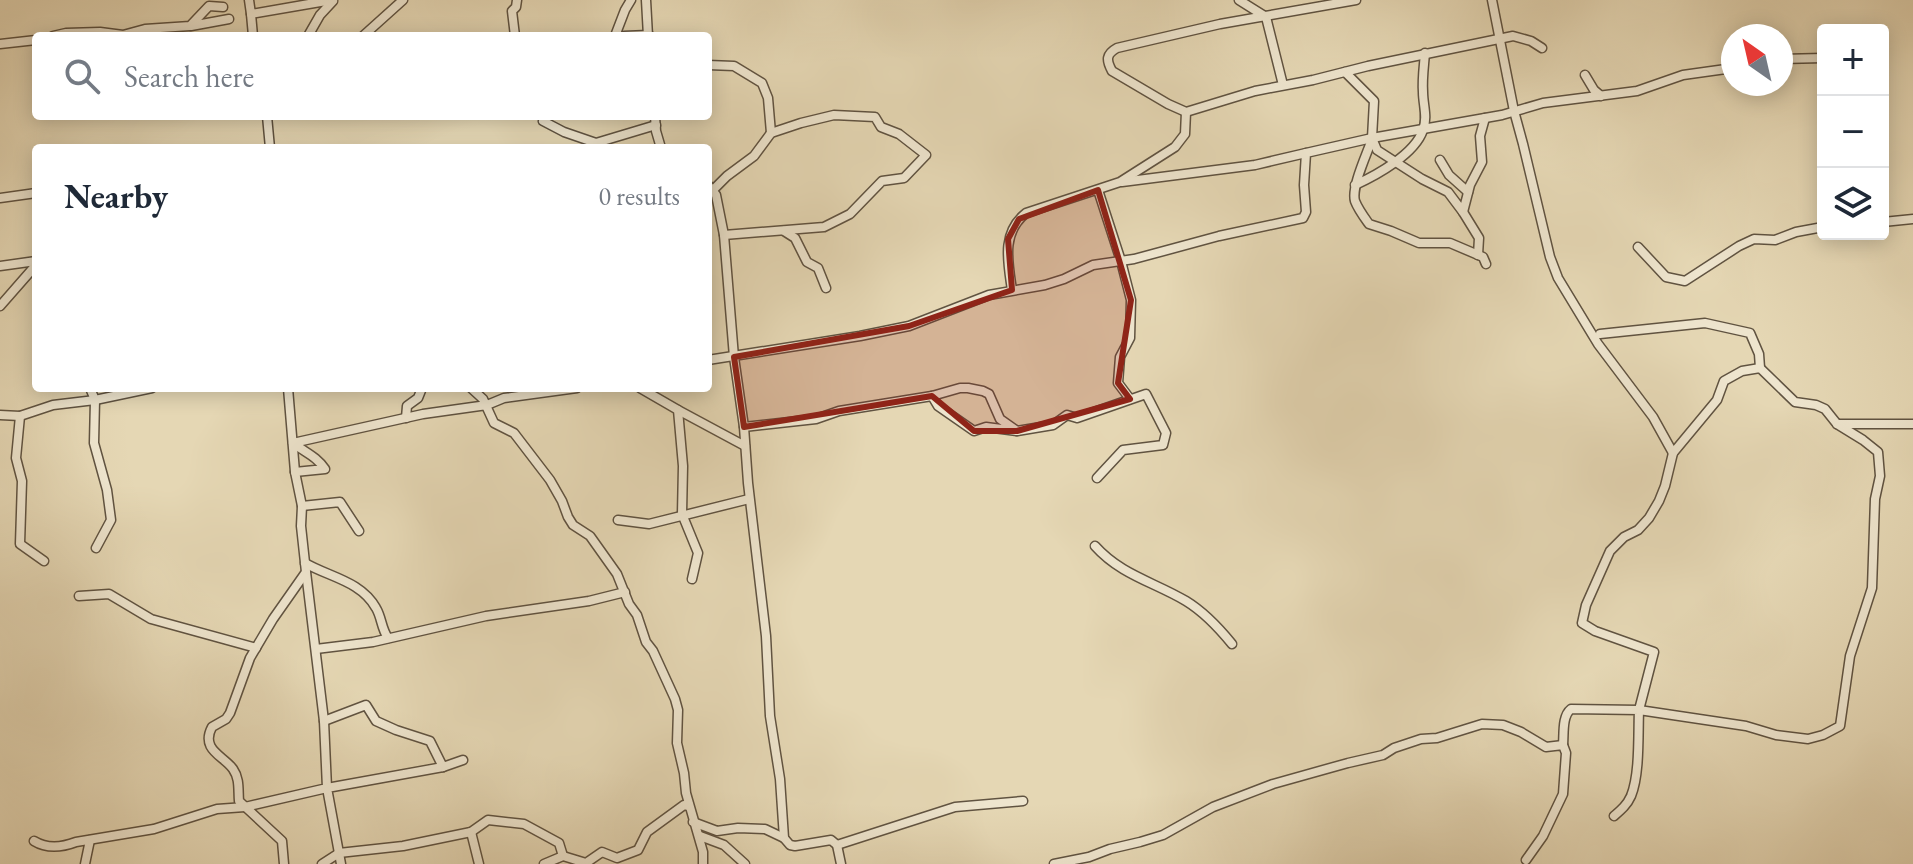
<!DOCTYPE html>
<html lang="en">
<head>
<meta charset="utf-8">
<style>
  :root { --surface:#fff; --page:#f6f6f7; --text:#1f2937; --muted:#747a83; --line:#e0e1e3 }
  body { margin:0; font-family:"EB Garamond",serif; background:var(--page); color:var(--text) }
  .controls { position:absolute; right:24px; top:24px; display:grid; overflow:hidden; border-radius:8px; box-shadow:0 4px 20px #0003 }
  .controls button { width:72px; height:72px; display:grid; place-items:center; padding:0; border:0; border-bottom:2px solid var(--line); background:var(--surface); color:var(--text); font:40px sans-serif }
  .compass { position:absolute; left:1721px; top:24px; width:72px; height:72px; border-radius:50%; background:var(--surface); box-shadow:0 4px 20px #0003; rotate:326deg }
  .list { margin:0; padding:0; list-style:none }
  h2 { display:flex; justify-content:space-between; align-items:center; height:104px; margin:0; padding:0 32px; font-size:34px }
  h2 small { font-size:26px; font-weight:400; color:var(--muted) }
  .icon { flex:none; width:44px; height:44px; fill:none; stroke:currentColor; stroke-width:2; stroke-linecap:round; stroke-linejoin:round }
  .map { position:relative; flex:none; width:1913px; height:864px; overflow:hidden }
  .search { position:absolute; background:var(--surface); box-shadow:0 4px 20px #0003; left:32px; top:32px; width:680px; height:88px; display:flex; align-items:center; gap:20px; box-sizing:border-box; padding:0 28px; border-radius:8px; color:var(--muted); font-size:30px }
  .panel { position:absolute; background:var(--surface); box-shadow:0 4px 20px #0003; left:32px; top:144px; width:680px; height:248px; border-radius:8px }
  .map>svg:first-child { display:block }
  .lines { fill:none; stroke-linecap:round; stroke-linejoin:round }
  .minor-casing { stroke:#605341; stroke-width:11 }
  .minor { stroke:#eee5ce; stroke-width:8 }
  .marked { fill:#8f2418; fill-opacity:0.2; stroke:#8f2418; stroke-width:6; stroke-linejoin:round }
</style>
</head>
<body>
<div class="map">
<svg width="1913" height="864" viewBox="0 0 1913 864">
  <rect width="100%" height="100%" fill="#e5d7b4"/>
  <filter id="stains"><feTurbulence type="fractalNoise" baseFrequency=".0025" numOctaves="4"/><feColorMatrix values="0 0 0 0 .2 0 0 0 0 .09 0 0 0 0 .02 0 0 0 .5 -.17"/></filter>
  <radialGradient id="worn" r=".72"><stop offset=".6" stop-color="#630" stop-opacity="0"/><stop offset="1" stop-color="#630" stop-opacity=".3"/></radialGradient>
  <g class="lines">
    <defs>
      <g id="minor">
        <polyline points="249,0 251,14"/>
        <polyline points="646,0 648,36"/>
        <polyline points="1239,0 1266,17 1283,85"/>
        <path d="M 1356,0 L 1220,24 L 1117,48 C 1106,54 1106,60 1112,71 L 1168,104 L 1186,112 L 1255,91 L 1313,80 L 1368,66 L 1513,36 L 1531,41 L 1542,48"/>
        <polyline points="1492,0 1514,111 1523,144 1550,257 1558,278 1598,344 1653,417 1673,453"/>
        <polyline points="191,26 229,19"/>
        <polyline points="53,36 66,33 100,32 123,35 145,29 190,26 209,6 223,7"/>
        <polyline points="253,36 251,14 332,0"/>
        <polyline points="308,36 320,15 333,1"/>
        <polyline points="363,36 403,0"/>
        <polyline points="515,36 512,11 516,7 517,0"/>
        <polyline points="615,36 625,10 631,0"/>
        <polyline points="624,36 648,35 650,36"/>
        <polyline points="0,44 36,40"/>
        <polyline points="1781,59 1823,58"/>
        <polyline points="708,65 734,66 762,83 768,98 771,133"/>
        <polyline points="1345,72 1374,101 1372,138 1377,150 1422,179 1448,192 1463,212 1470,185 1482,162 1480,136 1485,118"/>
        <polyline points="1585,75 1594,90 1601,96"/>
        <polyline points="267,116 270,148"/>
        <polyline points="655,116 656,131 661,148"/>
        <polyline points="543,121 564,132 596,143 656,125"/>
        <path d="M 1372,139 C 1367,154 1351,187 1355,201 C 1358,209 1364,217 1369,224 L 1391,231 L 1419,243 L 1450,243 L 1483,257 L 1486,264"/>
        <polyline points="1440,160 1449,175 1468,192"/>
        <polyline points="1122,182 1255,165 1306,153"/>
        <polyline points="708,185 716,195 724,235 734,357 744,427 748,483 766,636 770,716 780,779 784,838 790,845 795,846 831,840 837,845 841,864"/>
        <path d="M 1355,185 C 1377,175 1415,154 1423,130 C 1428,117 1423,105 1423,92 C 1422,79 1424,66 1425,53"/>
        <polyline points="713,190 727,176 754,156 771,133 801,123 834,115 875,117 881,127 899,134 926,155 904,178 882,181 850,214 824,227 724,235"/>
        <polyline points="1098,190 1121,261 1131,300 1130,338 1120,357 1118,383 1130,399"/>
        <polyline points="0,198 36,193"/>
        <polyline points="1463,212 1479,238 1478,255"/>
        <polyline points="1883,222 1913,219"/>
        <polyline points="784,231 795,238 807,262 818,268 826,288"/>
        <polyline points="1638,247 1666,277 1685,281 1739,246 1754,239 1775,240 1796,232 1823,227"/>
        <polyline points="0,266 36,261"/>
        <path d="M 1012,290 C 1008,262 1001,233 1026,213 L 1120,182 L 1175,147 L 1185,134 L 1186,112"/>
        <polyline points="0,306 36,265"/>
        <polyline points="1600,334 1705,323 1750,333 1759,354 1760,368"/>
        <polyline points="708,360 860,336 909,326 989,295 1045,285 1064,279 1093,265 1134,259 1219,236 1303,218 1306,212 1304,185 1306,153 1372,138 1502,115 1543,103 1637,91 1683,75 1733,68"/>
        <polyline points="90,388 95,400 94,443 107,490 111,520 96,548"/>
        <polyline points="471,388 483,399 494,423 514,433 550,480 562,501 568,517 573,525 590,536 617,574 629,604 637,615 646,642 653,651 675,699 678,710 677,743 684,773 686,793 703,852 703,864"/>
        <polyline points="640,388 678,410 683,466 682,514 698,553 692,579"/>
        <polyline points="932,396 938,406 974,431 986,427 1017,431"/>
        <polyline points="678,410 745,446"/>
        <polyline points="0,415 20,416 53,405 95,400 152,388"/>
        <polyline points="20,416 16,458 22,481 20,544 44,561"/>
        <polyline points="406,418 407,406 418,398 422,388"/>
        <polyline points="1837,424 1913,424"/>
        <polyline points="744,427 816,419 839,411 932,396 960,388 968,388 983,391 989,394 1000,419 1017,431 1053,425 1067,415 1077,418 1146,394 1166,433 1163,445 1123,450 1097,478"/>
        <path d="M 295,472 L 325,469 C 316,456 306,453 293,443 L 423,414 L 487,405 L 504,398 L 577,388"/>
        <polyline points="302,506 340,502 359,531"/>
        <polyline points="618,520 649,524 749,499"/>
        <path d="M 1095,546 C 1121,575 1154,582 1186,601 C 1204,612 1219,628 1232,644"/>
        <path d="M 305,563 C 329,577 361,581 376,608 C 382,618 381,628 388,638"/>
        <polyline points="79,596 109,594 151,619 256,648"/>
        <polyline points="316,649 373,642 486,616 589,601 625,592"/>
        <polyline points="324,721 366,705 376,721 396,730 430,741 443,767"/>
        <path d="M 1563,745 C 1564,733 1562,716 1571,709 L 1639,710 L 1654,652 L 1595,631 L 1582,623 L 1586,605 L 1610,551 L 1624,537 L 1638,530 L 1649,518 L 1659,501 L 1665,486 L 1673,453 L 1717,400 L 1724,381 L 1742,371 L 1760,368 L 1795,402 L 1816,405 L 1825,409 L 1837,424 L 1863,440 L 1878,452 L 1880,476 L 1875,499 L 1872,588 L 1850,656 L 1840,726 L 1823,735 L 1808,739 L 1776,735 L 1746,726 L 1639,710 C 1638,735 1640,774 1631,796 C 1627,805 1621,810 1614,816"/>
        <polyline points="693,822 717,831 738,828 765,829 784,838"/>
        <polyline points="471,832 479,864"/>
        <polyline points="700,836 724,845 745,864"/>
        <path d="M 34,841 C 47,849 63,847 76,842 L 154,829 L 217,809 L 245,807 L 327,788 L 324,721 L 306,572"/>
        <polyline points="837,845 955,807 1023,801"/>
        <polyline points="85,864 90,840"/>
        <path d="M 284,864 L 282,841 L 239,801 C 238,790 240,779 233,769 C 224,756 200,750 212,727 L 226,719 L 230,713 L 250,658 L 273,619 L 306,572 L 301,526 L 302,506 L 295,472 L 288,388"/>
        <polyline points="322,864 339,853 403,846 471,832 488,820 524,824 559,843 563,856"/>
        <polyline points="341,864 327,788 443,767 463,760"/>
        <polyline points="544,864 563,856 586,863 602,852 617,858 638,850 647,832 684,805 689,806"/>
        <polyline points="1054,864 1089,857 1110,849 1140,842 1163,835 1213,807 1273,784 1348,763 1383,755 1394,748 1421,739 1437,738 1482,724 1503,725 1521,732 1546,747 1563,745 1566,753 1563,794 1543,836 1526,860"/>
      </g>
    </defs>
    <!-- minor casing -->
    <use href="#minor" class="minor-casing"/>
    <!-- minor -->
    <use href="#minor" class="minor"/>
  </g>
  <!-- marked area -->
  <path class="marked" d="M 1098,190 L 1131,300 L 1118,383 L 1130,399 L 1017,431 L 974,431 L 932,396 L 744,427 L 734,357 L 909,326 L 1012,290 L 1008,239 L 1019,219 Z"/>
  <rect width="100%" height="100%" filter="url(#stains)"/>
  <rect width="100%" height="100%" fill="url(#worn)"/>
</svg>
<div class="controls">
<button>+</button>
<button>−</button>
<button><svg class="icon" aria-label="layers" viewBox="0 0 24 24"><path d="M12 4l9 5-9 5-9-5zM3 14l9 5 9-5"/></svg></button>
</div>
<svg class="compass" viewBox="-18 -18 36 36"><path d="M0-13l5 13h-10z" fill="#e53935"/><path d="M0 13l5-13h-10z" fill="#747a83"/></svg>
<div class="search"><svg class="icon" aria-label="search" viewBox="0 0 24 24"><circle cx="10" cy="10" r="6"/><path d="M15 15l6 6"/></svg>Search here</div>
<section class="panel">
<h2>Nearby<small>0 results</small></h2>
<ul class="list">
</ul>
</section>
</div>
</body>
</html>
